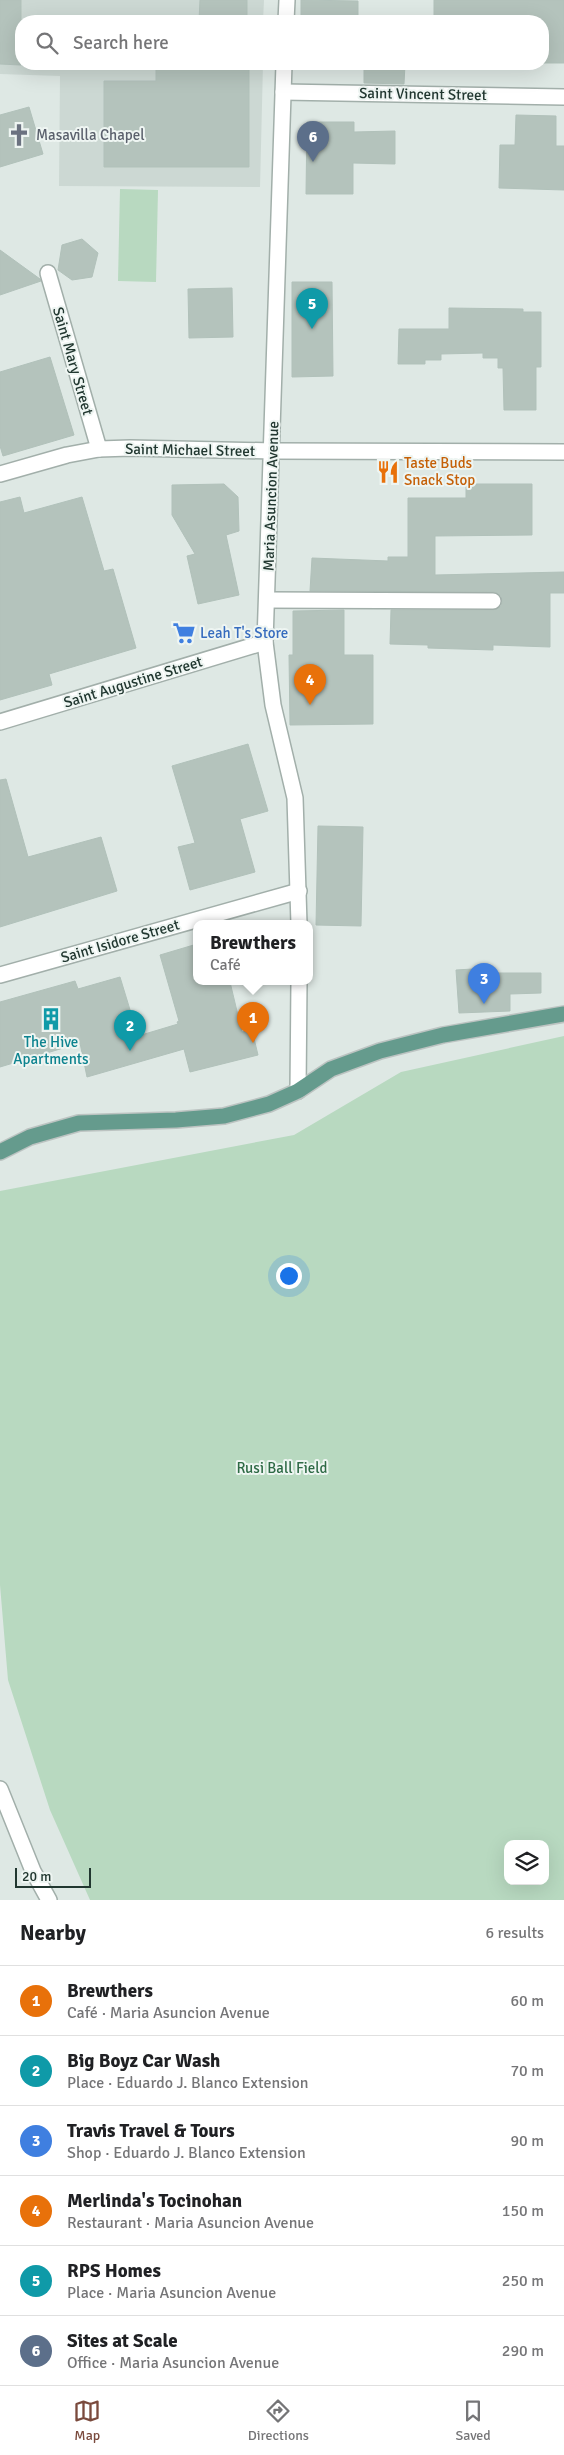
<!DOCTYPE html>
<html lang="en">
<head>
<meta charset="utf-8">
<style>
  :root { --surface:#fff; --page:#f6f6f6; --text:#202124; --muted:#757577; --line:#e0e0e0; --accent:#7a4a3d }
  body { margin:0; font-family:Signika,sans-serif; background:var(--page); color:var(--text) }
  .controls { position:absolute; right:15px; bottom:15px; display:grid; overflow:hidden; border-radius:10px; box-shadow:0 5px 20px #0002 }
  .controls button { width:45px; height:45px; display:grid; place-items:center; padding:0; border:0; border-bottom:1px solid var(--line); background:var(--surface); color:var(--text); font:25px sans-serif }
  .scale { position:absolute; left:15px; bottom:12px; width:76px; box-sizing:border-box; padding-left:5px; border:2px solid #213730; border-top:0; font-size:14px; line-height:18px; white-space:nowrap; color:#213730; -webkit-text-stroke:4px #eef5f2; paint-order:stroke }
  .you { position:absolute; left:288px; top:1275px; width:18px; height:18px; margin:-12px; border:4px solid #fff; border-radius:50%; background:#1a73e8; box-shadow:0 0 0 8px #1a73e833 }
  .badge { display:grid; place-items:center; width:32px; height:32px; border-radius:50%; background:var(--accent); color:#fff; font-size:16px; font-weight:700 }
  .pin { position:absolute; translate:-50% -41px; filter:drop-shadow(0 1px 2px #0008) }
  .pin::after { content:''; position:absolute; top:26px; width:18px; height:15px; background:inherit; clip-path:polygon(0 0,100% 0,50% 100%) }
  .popup { position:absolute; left:193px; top:920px; width:120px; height:65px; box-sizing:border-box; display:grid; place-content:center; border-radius:10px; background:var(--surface); filter:drop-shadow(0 1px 4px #0005); font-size:16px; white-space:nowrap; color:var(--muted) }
  .popup b { font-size:19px; color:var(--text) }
  .popup::after { content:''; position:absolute; left:50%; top:100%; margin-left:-10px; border:10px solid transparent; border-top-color:var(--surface) }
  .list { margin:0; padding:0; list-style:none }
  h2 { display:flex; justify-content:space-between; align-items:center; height:65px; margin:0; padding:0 20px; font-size:21px }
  h2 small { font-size:16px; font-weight:400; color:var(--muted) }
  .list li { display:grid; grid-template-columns:32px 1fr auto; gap:15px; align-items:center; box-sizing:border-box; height:70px; padding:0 20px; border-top:1px solid var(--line) }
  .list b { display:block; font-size:19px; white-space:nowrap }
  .list p { margin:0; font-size:16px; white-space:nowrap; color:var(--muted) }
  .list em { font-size:16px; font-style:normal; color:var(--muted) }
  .icon { flex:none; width:28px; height:28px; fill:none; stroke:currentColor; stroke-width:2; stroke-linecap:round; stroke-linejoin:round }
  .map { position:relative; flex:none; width:564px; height:1900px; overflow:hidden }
  .search { position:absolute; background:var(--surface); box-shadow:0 5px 20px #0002; left:15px; right:15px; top:15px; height:55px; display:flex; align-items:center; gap:12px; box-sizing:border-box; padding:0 18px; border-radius:20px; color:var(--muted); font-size:19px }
  .sheet { height:485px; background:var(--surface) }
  nav { display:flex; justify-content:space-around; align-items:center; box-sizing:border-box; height:70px; border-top:1px solid var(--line); background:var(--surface); font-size:14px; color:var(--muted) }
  nav a { display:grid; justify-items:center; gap:2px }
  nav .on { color:var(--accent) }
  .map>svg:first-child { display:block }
  .built { fill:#ccd8d3 }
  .green { fill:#b8d9c0; fill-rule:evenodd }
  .building { fill:#b4c3bc; stroke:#b1c1ba }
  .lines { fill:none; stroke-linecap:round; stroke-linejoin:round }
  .minor-casing { stroke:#a2afaa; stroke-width:18 }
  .major-casing { stroke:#bcc3c1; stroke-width:18 }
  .minor { stroke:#fff; stroke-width:15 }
  .major { stroke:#659b8d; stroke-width:15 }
  .labels { text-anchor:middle; stroke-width:4; stroke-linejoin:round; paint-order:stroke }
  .street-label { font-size:15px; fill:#213730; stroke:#eef5f2 }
  .worship-label { font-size:15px; fill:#5b616d; stroke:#eef5f2; text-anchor:start }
  .food-label { font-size:15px; fill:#c56008; stroke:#eef5f2; text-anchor:start }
  .shop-label { font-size:15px; fill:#366cbe; stroke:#eef5f2; text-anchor:start }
  .culture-label { font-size:15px; fill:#0d838f; stroke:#eef5f2 }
  .park-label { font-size:15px; fill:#2e6a45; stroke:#eef5f2 }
</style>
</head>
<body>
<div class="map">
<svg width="564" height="1900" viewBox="0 0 564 1900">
  <rect width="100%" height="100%" fill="#dee8e4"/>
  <!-- built -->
  <polygon class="built" points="0,0 264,0 263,21 21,21 21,64 263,64 260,187 59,186 60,76 0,74"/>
  <!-- green -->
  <g class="green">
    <polygon points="120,189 158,190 156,282 118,281"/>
    <path d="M 564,1036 L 564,1900 L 90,1900 L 50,1810 L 8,1680 L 0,1585 L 0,1191 L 294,1135 L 401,1072 ZM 508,1844 L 545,1844 L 545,1881 L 508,1881 Z"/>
  </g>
  <!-- building -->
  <g class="building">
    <polygon points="0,0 21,0 21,65 0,64"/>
    <polygon points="200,0 247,0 247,21 199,21"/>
    <polygon points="301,0 358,1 358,21 301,21"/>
    <polygon points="434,0 564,0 564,63 543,63 543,21 434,21"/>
    <polygon points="156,64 249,64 249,167 104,167 104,81 156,81"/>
    <polygon points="364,64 405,64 404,84 364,83"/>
    <polygon points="29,107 43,154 0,167 0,115"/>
    <polygon points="516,115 556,116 556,146 564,146 564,190 499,188 500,145 515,145"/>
    <polygon points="307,122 354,122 354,132 395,131 395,164 353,163 353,194 306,194"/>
    <polygon points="82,239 98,253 92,277 72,280 58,270 62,245"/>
    <polygon points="0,250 40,279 41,281 0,295"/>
    <polygon points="292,282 332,282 333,376 292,377"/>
    <polygon points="232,288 233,337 189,338 188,289"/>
    <polygon points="449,308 523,309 523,312 541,312 541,367 536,367 536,410 504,410 503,368 498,368 498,358 483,358 483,353 441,354 441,360 425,360 425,364 398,364 399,329 449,329"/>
    <polygon points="50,357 74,435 3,456 0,446 0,372"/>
    <polygon points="224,484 238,497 239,531 226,535 239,595 198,604 187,556 195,554 172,515 172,485"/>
    <polygon points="466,484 532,484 532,535 435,536 435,575 564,572 564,593 550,593 550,647 493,645 493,650 428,648 428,645 390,644 391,610 493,610 501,606 502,602 501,596 494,592 310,591 312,558 388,561 388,557 408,557 408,498 466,498"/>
    <polygon points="20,497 24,513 82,497 104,571 113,569 136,648 49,674 52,685 0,700 0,502"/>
    <polygon points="344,610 344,655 373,655 373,724 290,725 289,655 293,655 293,611"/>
    <polygon points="248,744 268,811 240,819 255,872 190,890 178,847 195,843 172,766"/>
    <polygon points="6,779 28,857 101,837 117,891 0,927 0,780"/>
    <polygon points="318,826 363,827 361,926 316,925"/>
    <polygon points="197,944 197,982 230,982 242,1032 252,1030 258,1055 190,1072 184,1049 87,1077 80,1043 0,1067 0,1002 75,981 78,989 120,977 138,1036 178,1024 177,1022 179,1021 160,955"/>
    <polygon points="489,968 489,973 541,973 541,993 510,994 510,1011 459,1013 456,970"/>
  </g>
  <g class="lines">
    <defs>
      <g id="minor">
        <polyline points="286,21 287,0"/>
        <polyline points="284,64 265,642 273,705 295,798 299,924"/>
        <polyline points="283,92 564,97"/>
        <polyline points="48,273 99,449"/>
        <polyline points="0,474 67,455 99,449 130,448 273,451 564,452"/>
        <polyline points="267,600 493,601"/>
        <polyline points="0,722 265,642"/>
        <polyline points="0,975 299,891"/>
        <polyline points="298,1091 299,982"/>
        <polyline points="0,1789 33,1871 49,1900"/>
      </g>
      <polyline id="major" points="0,1152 30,1137 79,1123 176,1120 224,1116 269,1104 298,1091 331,1069 380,1051 443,1035 564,1014"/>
    </defs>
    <!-- minor casing -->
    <use href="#minor" class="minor-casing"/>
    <!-- major casing -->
    <use href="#major" class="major-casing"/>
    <!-- minor -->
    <use href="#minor" class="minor"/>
    <!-- major -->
    <use href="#major" class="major"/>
  </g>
  <!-- icons -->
  <defs>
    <symbol id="church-bare" viewBox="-9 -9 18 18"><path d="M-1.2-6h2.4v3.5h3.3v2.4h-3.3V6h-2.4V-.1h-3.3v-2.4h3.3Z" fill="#6b7280" stroke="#eef5f2" stroke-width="2.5" paint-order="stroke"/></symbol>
    <symbol id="restaurant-bare" viewBox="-9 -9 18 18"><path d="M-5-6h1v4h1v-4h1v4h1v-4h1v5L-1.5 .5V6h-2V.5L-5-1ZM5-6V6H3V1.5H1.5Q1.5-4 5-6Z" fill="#e8710a" stroke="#eef5f2" stroke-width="2.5" paint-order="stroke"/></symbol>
    <symbol id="supermarket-bare" viewBox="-9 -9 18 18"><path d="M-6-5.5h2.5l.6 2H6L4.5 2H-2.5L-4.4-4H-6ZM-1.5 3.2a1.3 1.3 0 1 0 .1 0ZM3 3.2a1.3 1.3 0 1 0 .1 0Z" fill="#3f7fe0" stroke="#eef5f2" stroke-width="2.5" paint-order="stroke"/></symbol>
    <symbol id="building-bare" viewBox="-9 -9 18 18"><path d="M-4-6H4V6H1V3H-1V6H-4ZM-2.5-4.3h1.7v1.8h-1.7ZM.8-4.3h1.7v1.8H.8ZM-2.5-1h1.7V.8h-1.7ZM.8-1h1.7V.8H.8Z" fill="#0f9aa8" stroke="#eef5f2" stroke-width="2.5" paint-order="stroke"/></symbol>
  </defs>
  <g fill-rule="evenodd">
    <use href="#church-bare" x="3" y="119" width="32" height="32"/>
    <use href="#restaurant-bare" x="372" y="456" width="32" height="32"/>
    <use href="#supermarket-bare" x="168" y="617" width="32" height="32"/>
    <use href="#building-bare" x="35" y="1003" width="32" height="32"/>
  </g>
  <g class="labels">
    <!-- street labels -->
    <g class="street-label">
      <text transform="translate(423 94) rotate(1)" y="5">Saint Vincent Street</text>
      <text transform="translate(73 361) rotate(74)" y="5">Saint Mary Street</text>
      <text transform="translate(190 450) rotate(1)" y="5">Saint Michael Street</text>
      <text transform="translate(271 496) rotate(-88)" y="5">Maria Asuncion Avenue</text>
      <text transform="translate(133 682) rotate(-17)" y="5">Saint Augustine Street</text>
      <text transform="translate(120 941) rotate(-16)" y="5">Saint Isidore Street</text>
    </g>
    <!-- worship labels -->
    <g class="worship-label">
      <text x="36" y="140">Masavilla Chapel</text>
    </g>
    <!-- food labels -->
    <g class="food-label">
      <text x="404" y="468">Taste Buds<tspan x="404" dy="17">Snack Stop</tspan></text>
    </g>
    <!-- shop labels -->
    <g class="shop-label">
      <text x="200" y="638">Leah T's Store</text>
    </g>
    <!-- culture labels -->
    <g class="culture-label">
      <text x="51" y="1047">The Hive<tspan x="51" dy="17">Apartments</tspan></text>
    </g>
    <!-- park labels -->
    <g class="park-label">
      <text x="282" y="1473">Rusi Ball Field</text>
    </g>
  </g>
</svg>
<div class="controls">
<button><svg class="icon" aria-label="layers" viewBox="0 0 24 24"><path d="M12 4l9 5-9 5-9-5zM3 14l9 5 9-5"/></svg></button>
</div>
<div class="scale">20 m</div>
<div class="you"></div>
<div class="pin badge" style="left:253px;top:1043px;background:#e8710a">1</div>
<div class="popup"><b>Brewthers</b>Café</div>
<div class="pin badge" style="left:130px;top:1051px;background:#0f9aa8">2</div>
<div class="pin badge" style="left:484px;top:1004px;background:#3f7fe0">3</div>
<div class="pin badge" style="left:310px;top:705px;background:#e8710a">4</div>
<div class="pin badge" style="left:312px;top:329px;background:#0f9aa8">5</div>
<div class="pin badge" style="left:313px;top:162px;background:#5c6f8a">6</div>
<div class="search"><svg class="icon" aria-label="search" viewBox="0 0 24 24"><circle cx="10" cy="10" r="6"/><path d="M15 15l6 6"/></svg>Search here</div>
</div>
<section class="sheet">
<h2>Nearby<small>6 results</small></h2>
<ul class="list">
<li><span class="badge" style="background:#e8710a">1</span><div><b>Brewthers</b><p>Café · Maria Asuncion Avenue</p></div><em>60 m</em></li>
<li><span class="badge" style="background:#0f9aa8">2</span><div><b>Big Boyz Car Wash</b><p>Place · Eduardo J. Blanco Extension</p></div><em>70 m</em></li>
<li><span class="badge" style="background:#3f7fe0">3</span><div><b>Travis Travel &amp; Tours</b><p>Shop · Eduardo J. Blanco Extension</p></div><em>90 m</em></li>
<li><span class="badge" style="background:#e8710a">4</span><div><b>Merlinda's Tocinohan</b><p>Restaurant · Maria Asuncion Avenue</p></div><em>150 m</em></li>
<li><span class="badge" style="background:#0f9aa8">5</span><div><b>RPS Homes</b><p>Place · Maria Asuncion Avenue</p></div><em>250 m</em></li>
<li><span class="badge" style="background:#5c6f8a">6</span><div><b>Sites at Scale</b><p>Office · Maria Asuncion Avenue</p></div><em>290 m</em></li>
</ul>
</section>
<nav>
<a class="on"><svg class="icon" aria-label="map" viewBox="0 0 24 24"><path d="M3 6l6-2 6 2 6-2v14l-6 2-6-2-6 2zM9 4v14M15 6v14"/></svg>Map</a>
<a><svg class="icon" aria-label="directions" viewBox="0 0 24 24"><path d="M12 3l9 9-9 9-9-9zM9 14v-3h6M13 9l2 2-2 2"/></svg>Directions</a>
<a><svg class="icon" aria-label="saved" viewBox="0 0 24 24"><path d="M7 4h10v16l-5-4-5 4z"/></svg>Saved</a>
</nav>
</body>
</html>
